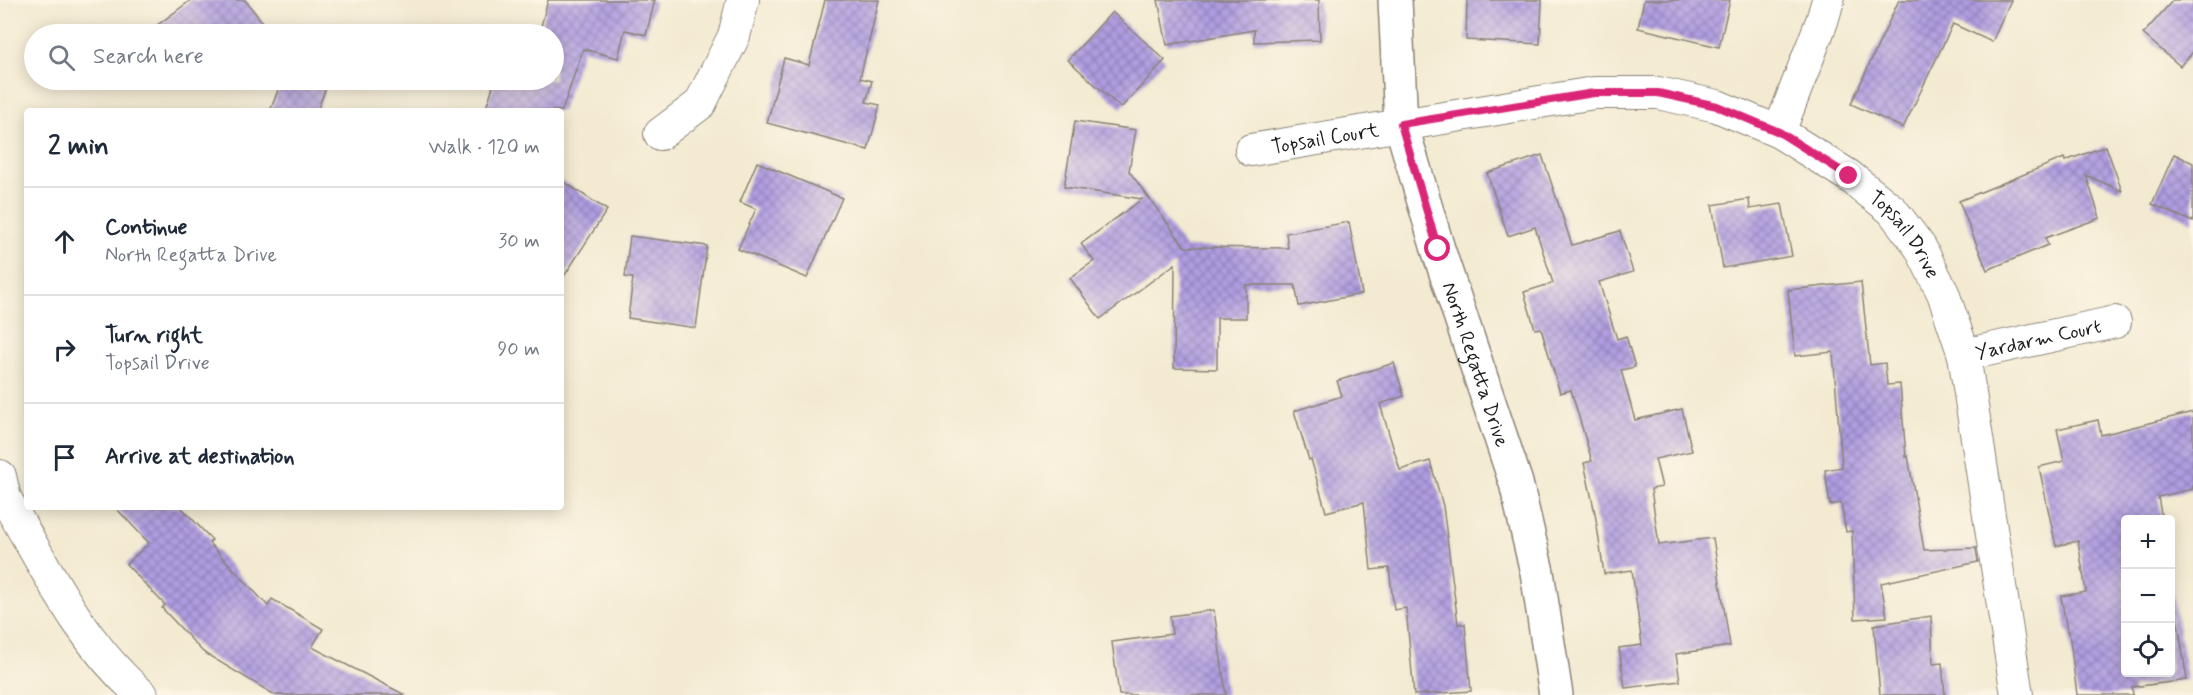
<!DOCTYPE html>
<html lang="en">
<head>
<meta charset="utf-8">
<style>
  :root { --surface:#fff; --page:#f6f6f7; --text:#1f2937; --muted:#747a83; --line:#e0e1e3 }
  body { margin:0; font-family:Mynerve,sans-serif; background:var(--page); color:var(--text) }
  .controls { position:absolute; right:18px; bottom:18px; display:grid; overflow:hidden; border-radius:6px; box-shadow:0 3px 15px #0003 }
  .controls button { width:54px; height:54px; display:grid; place-items:center; padding:0; border:0; border-bottom:2px solid var(--line); background:var(--surface); color:var(--text); font:30px sans-serif }
  .stop { position:absolute; width:18px; height:18px; margin:-14px; border:4px solid #db2777; border-radius:50%; background:#fff }
  .stop.end { background:#db2777; border-color:#fff; box-shadow:0 2px 6px #0008 }
  .list { margin:0; padding:0; list-style:none }
  h2 { display:flex; justify-content:space-between; align-items:center; height:78px; margin:0; padding:0 24px; font-size:26px }
  h2 small { font-size:20px; font-weight:400; color:var(--muted) }
  .list li { display:grid; grid-template-columns:39px 1fr auto; gap:18px; align-items:center; box-sizing:border-box; height:108px; padding:0 24px; border-top:2px solid var(--line) }
  .list b { display:block; font-size:22px; white-space:nowrap }
  .list p { margin:0; font-size:20px; white-space:nowrap; color:var(--muted) }
  .list em { font-size:20px; font-style:normal; color:var(--muted) }
  .icon { flex:none; width:33px; height:33px; fill:none; stroke:currentColor; stroke-width:2; stroke-linecap:round; stroke-linejoin:round }
  .map { position:relative; flex:none; width:2193px; height:695px; overflow:hidden }
  .search { position:absolute; background:var(--surface); box-shadow:0 3px 15px #0003; left:24px; top:24px; width:540px; height:66px; display:flex; align-items:center; gap:15px; box-sizing:border-box; padding:0 21px; border-radius:33px; color:var(--muted); font-size:22px }
  .panel { position:absolute; background:var(--surface); box-shadow:0 3px 15px #0003; left:24px; top:108px; width:540px; height:402px; border-radius:6px }
  .map>svg:first-child { display:block }
  .building { fill:url(#building-cross-hatch) }
  .lines { fill:none; stroke-linecap:round; stroke-linejoin:round }
  .street-casing { stroke:#888376; stroke-width:34 }
  .secondary-casing { stroke:#888376; stroke-width:36 }
  .street { stroke:#fff; stroke-width:32 }
  .secondary { stroke:#fff; stroke-width:33 }
  .route { stroke:#db2777; stroke-width:8 }
  .labels { text-anchor:middle; stroke-width:4.5; stroke-linejoin:round; paint-order:stroke }
  .street-label { font-size:20px; fill:#1c1c1c; stroke:#fcf5e5 }
</style>
</head>
<body>
<div class="map">
<svg width="2193" height="695" viewBox="0 0 2193 695">
  <defs>
    <pattern id="building-cross-hatch" width="8" height="8" patternUnits="userSpaceOnUse" patternTransform="scale(1.5)"><rect width="8" height="8" fill="#b09de1"/><path d="M0 0l8 8M0 8l8-8" fill="none" stroke="#8e7fb6"/></pattern>
  </defs>
  <rect width="100%" height="100%" fill="#fcf5e5"/>
  <filter id="ink" filterUnits="userSpaceOnUse"><feTurbulence type="fractalNoise" baseFrequency=".0167" numOctaves="2"/><feDisplacementMap in="SourceGraphic" scale="12" xChannelSelector="R" yChannelSelector="G"/><feConvolveMatrix kernelMatrix="1 2 1 2 8 2 1 2 1" color-interpolation-filters="sRGB"/></filter>
  <filter id="wash" filterUnits="userSpaceOnUse"><feTurbulence type="fractalNoise" baseFrequency=".008" numOctaves="4" result="noise"/><feDisplacementMap in="SourceGraphic" scale="24" xChannelSelector="R" yChannelSelector="G"/><feGaussianBlur stdDeviation="1.35" result="paint"/><feColorMatrix in="noise" values="0 0 0 0 0 0 0 0 0 0 0 0 0 0 0 0 0 1.4 0 .05"/><feComposite in="paint" operator="in"/></filter>
  <g filter="url(#wash)">
    <rect width="100%" height="100%" fill="#f3ead1"/>
    <g id="blocks">
      <!-- building -->
      <g class="building">
        <polygon points="191,0 245,0 267,28 259,34 154,34 151,30"/>
        <polygon points="548,0 655,0 646,35 625,30 618,58 583,49 562,111 485,111 495,80 554,80 554,34 539,34"/>
        <polygon points="825,0 879,0 860,78 872,81 866,102 880,105 868,150 767,123 784,58 809,65"/>
        <polygon points="1158,0 1319,0 1320,40 1254,42 1254,30 1167,45"/>
        <polygon points="1467,0 1542,0 1540,44 1466,40"/>
        <polygon points="1644,0 1730,0 1719,47 1638,28"/>
        <polygon points="1899,0 2011,0 1992,42 1953,24 1903,128 1851,104"/>
        <polygon points="2173,0 2193,0 2193,52 2180,66 2143,34"/>
        <polygon points="1112,12 1165,60 1121,108 1068,60"/>
        <polygon points="282,80 329,80 317,111 270,111"/>
        <polygon points="1075,121 1136,130 1129,171 1185,247 1288,248 1286,233 1349,222 1362,294 1299,306 1295,285 1246,285 1246,318 1217,318 1217,369 1174,368 1175,264 1100,319 1070,278 1094,261 1081,244 1142,199 1064,187"/>
        <polygon points="2106,146 2122,191 2086,175 2100,218 2045,238 2048,245 1987,270 1959,201 2064,158 2065,161"/>
        <polygon points="2174,154 2193,163 2193,222 2152,204"/>
        <polygon points="1542,155 1572,245 1620,231 1633,272 1599,282 1617,339 1626,336 1635,367 1621,370 1635,420 1682,409 1692,451 1655,459 1662,487 1651,489 1659,545 1713,538 1730,646 1676,654 1680,681 1625,688 1619,648 1642,645 1632,570 1604,574 1595,513 1584,463 1592,461 1571,390 1560,393 1541,328 1535,329 1524,292 1553,283 1535,227 1508,236 1487,173"/>
        <polygon points="757,162 842,198 807,278 738,249 756,209 740,202"/>
        <polygon points="561,180 607,210 561,281"/>
        <polygon points="1749,199 1750,209 1782,204 1792,256 1723,268 1712,205"/>
        <polygon points="630,236 707,246 696,328 628,318 633,278 625,277"/>
        <polygon points="1861,282 1870,365 1885,363 1887,385 1900,384 1906,457 1908,456 1924,550 1976,548 1978,562 1881,583 1887,617 1855,619 1852,531 1846,532 1841,503 1830,505 1825,470 1842,467 1833,352 1795,356 1788,290"/>
        <polygon points="1394,363 1404,396 1380,404 1400,470 1430,461 1443,506 1458,624 1465,624 1471,691 1414,695 1406,608 1394,610 1389,568 1371,570 1364,502 1326,512 1311,459 1309,460 1294,411 1342,396 1337,381"/>
        <polygon points="2193,412 2193,489 2158,497 2162,519 2126,519 2126,672 2170,672 2170,574 2187,680 2132,687 2133,695 2077,695 2069,631 2067,631 2061,596 2086,592 2078,541 2056,546 2039,467 2064,461 2057,429 2098,420 2101,435"/>
        <polygon points="115,507 181,507 212,540 209,543 268,606 272,599 323,629 312,647 405,695 275,695 203,652 162,608 165,605 126,564 149,543"/>
        <polygon points="1214,610 1226,695 1119,695 1112,642 1172,634 1170,616"/>
        <polygon points="1931,616 1933,664 1942,663 1945,695 1880,695 1874,625"/>
      </g>
    </g>
  </g>
  <g filter="url(#ink)">
    <use href="#blocks" fill-opacity="0" stroke="#888376" stroke-width="1.5"/>
    <g class="lines">
      <defs>
        <g id="street">
          <polyline points="1779,132 1822,21 1828,0"/>
          <polyline points="660,134 700,104 734,36 743,0"/>
          <path id="s1" d="M 1251,150 L 1594,93 L 1658,93 L 1717,106 L 1779,132 L 1849,176 L 1892,210 L 1920,247 L 1943,293 L 1964,355 L 2017,695"/>
          <path id="s2" d="M 1964,355 L 2115,322"/>
          <path d="M 0,476 L 5,498 C 46,567 80,642 142,695"/>
        </g>
        <g id="secondary">
          <path id="s3" d="M 1395,0 L 1401,124 L 1438,249 L 1516,483 L 1537,572 L 1556,695"/>
        </g>
      </defs>
      <!-- street casing -->
      <use href="#street" class="street-casing"/>
      <!-- secondary casing -->
      <use href="#secondary" class="secondary-casing"/>
      <!-- street -->
      <use href="#street" class="street"/>
      <!-- secondary -->
      <use href="#secondary" class="secondary"/>
    </g>
  </g>
  <g class="lines" filter="url(#ink)">
    <!-- route -->
    <polyline class="route" points="1438,249 1401,124 1594,93 1658,93 1717,106 1779,132 1849,176"/>
  </g>
  <g class="labels">
    <!-- street labels -->
    <g class="street-label">
      <text dy="7" stroke="none"><textPath href="#s1" startOffset="75">Topsail Court</textPath></text>
      <text dy="7" stroke="none"><textPath href="#s1" startOffset="704">Topsail Drive</textPath></text>
      <text dy="7" stroke="none"><textPath href="#s2" startOffset="76">Yardarm Court</textPath></text>
      <text dy="7" stroke="none"><textPath href="#s3" startOffset="376">North Regatta Drive</textPath></text>
    </g>
  </g>
</svg>
<div class="controls">
<button>+</button>
<button>−</button>
<button><svg class="icon" aria-label="locate" viewBox="0 0 24 24"><circle cx="12" cy="12" r="6"/><path d="M12 2v4M12 18v4M2 12h4M18 12h4"/></svg></button>
</div>
<div class="stop" style="left:1438px;top:249px"></div>
<div class="stop end" style="left:1849px;top:176px"></div>
<div class="search"><svg class="icon" aria-label="search" viewBox="0 0 24 24"><circle cx="10" cy="10" r="6"/><path d="M15 15l6 6"/></svg>Search here</div>
<section class="panel">
<h2>2 min<small>Walk · 120 m</small></h2>
<ul class="list">
<li><svg class="icon" aria-label="ahead" viewBox="0 0 24 24"><path d="M12 20V5M6 11l6-6 6 6"/></svg><div><b>Continue</b><p>North Regatta Drive</p></div><em>30 m</em></li>
<li><svg class="icon" aria-label="right" viewBox="0 0 24 24"><path d="M7 20v-9h11M14 6l5 5-5 5"/></svg><div><b>Turn right</b><p>Topsail Drive</p></div><em>90 m</em></li>
<li><svg class="icon" aria-label="arrive" viewBox="0 0 24 24"><path d="M6 21V4h12l-3 4 3 4H6"/></svg><div><b>Arrive at destination</b></div></li>
</ul>
</section>
</div>
</body>
</html>
